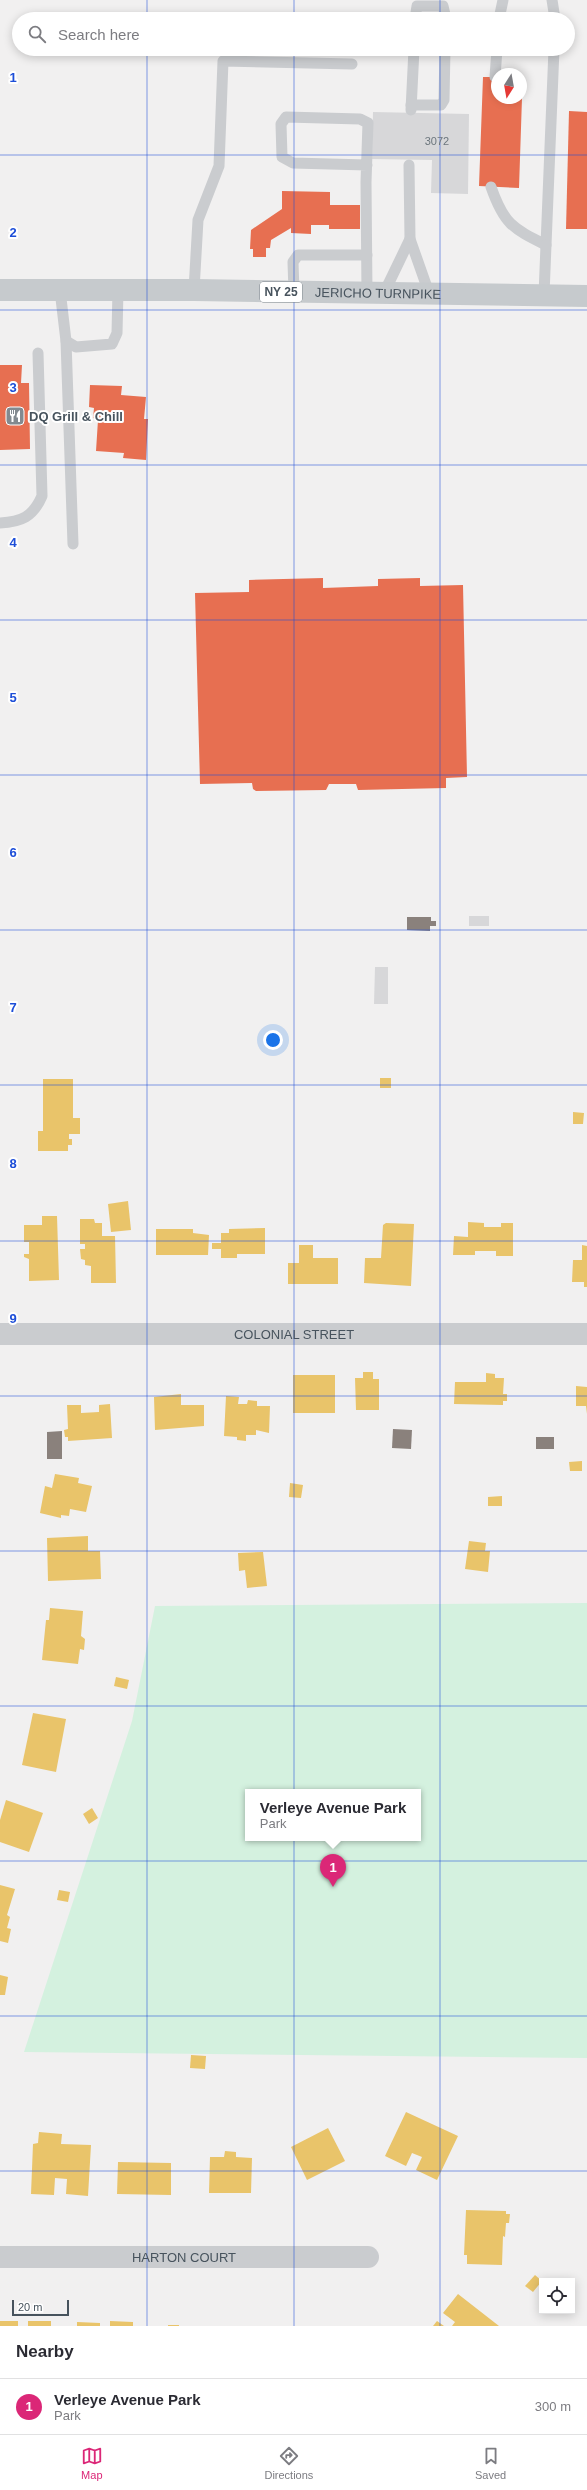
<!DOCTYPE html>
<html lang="en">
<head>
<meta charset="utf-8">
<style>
  :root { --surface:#fff; --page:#f2f2f3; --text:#2b2b33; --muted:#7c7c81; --line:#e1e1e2; --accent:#db2777 }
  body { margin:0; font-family:Arial,sans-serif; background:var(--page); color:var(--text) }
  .controls { position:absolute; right:12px; bottom:12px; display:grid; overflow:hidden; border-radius:0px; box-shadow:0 2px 10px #0003 }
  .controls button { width:36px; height:36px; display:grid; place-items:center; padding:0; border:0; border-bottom:1px solid var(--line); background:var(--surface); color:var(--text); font:20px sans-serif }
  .compass { position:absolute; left:491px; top:68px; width:36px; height:36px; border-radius:50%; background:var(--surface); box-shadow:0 2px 10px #0003; rotate:191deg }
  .scale { position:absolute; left:12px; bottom:10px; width:57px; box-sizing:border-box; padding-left:4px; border:2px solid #47535d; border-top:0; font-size:11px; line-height:14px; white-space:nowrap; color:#47535d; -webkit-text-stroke:3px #fff; paint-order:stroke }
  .you { position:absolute; left:273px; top:1040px; width:14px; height:14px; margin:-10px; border:3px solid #fff; border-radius:50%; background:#1a73e8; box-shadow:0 0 0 6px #1a73e833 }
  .badge { display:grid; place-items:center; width:26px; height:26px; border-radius:50%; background:var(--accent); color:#fff; font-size:13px; font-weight:700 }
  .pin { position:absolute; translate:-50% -33px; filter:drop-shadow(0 1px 2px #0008) }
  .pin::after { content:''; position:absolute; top:21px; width:14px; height:12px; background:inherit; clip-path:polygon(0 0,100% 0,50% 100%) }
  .popup { position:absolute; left:245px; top:1789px; width:176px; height:52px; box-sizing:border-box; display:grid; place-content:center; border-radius:0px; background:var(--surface); filter:drop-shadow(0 1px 3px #0005); font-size:13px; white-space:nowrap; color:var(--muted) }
  .popup b { font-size:15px; color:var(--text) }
  .popup::after { content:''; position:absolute; left:50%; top:100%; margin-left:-8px; border:8px solid transparent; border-top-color:var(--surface) }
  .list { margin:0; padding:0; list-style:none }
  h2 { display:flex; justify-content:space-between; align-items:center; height:52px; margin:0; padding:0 16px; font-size:17px }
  h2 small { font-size:13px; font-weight:400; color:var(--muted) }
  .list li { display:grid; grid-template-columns:26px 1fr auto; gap:12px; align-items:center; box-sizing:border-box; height:56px; padding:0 16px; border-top:1px solid var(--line) }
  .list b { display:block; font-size:15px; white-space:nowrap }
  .list p { margin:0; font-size:13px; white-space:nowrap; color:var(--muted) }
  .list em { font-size:13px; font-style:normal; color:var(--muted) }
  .icon { flex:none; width:22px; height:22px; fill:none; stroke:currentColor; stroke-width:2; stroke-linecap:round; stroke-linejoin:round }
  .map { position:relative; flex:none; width:587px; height:2326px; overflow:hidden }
  .search { position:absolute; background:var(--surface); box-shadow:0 2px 10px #0003; left:12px; right:12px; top:12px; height:44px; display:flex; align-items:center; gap:10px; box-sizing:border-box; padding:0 14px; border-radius:22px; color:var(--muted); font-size:15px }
  .sheet { height:108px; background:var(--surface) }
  nav { display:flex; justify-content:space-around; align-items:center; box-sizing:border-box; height:56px; border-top:1px solid var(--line); background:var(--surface); font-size:11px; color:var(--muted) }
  nav a { display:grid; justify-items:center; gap:2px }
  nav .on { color:var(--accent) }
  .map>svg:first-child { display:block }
  .green { fill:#d4f1df; fill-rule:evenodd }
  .homes { fill:#e9c46a }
  .shops { fill:#e76f51 }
  .industry { fill:#8a817c }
  .building { fill:#d7d7d9 }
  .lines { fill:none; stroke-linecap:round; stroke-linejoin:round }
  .service { stroke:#cacccf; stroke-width:11 }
  .minor { stroke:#cacccf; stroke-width:22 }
  .primary { stroke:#c6cacd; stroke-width:22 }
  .grid { fill:none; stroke:#1d4ed8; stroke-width:1; stroke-opacity:0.55 }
  .labels { text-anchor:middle; stroke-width:4; stroke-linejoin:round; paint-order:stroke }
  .number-label { font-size:11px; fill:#6c767d }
  .shield { fill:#fff; stroke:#7e878e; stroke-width:1 }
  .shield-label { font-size:12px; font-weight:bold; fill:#47535d }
  .street-label { font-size:13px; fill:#47535d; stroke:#fff }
  .poi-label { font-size:13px; font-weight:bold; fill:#47535d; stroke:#fff; text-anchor:start }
  .grid-label { font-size:13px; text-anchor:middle; font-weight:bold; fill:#1d4ed8; stroke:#fff; stroke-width:4; stroke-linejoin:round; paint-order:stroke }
</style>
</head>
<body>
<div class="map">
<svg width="587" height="2326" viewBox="0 0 587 2326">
  <rect width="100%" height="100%" fill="#f1f0f0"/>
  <!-- green -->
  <path class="green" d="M 587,1603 L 587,2058 L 24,2052 L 132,1721 L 155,1606 ZM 248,1792 L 418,1792 L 418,1838 L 248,1838 Z"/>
  <!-- homes -->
  <g class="homes">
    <rect x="380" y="1078" width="11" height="10"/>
    <polygon points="43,1079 73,1079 73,1118 80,1118 80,1134 69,1134 69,1139 72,1139 72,1145 68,1145 68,1151 38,1151 38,1131 43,1131"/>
    <polygon points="573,1112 584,1113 583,1124 573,1124"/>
    <polygon points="128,1201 131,1230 111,1232 108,1204"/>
    <polygon points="42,1216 57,1216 59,1280 29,1281 29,1259 24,1257 24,1254 29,1254 29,1242 24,1242 24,1225 42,1225"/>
    <polygon points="80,1219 94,1219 95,1223 102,1223 102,1236 115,1236 116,1283 91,1283 91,1266 85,1265 85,1260 81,1259 80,1249 85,1249 85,1244 80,1244"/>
    <polygon points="468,1222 484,1223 484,1227 501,1227 501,1223 513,1223 513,1256 496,1256 496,1251 475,1251 475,1255 453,1255 454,1236 468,1237"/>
    <polygon points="386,1223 414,1224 411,1286 364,1283 365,1258 381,1258 383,1225"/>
    <polygon points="265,1228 265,1254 237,1254 237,1258 221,1258 221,1249 212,1249 212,1243 221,1243 221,1233 229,1233 229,1229"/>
    <polygon points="156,1229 193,1229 193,1233 209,1235 208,1255 156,1255"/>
    <polygon points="299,1245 313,1245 313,1258 338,1258 338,1284 288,1284 288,1263 299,1263"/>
    <polygon points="582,1245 587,1246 587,1287 584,1287 584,1282 572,1282 573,1260 582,1260"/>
    <polygon points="363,1372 373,1372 373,1379 379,1379 379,1410 356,1410 355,1378 363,1378"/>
    <polygon points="486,1373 495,1374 495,1378 504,1378 503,1394 507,1394 507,1401 503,1401 503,1405 454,1404 455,1382 486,1382"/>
    <rect x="293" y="1375" width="42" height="38"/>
    <polygon points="576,1386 587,1387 587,1414 586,1406 576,1406"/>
    <polygon points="181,1394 181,1405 204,1405 204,1426 155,1430 154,1397"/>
    <polygon points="226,1396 239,1397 238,1404 247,1404 248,1400 257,1401 257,1406 270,1406 269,1433 256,1430 256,1435 246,1435 246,1441 237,1440 237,1437 224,1436"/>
    <polygon points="110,1404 112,1438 68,1441 68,1437 65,1437 64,1430 68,1429 67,1405 81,1405 81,1413 99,1412 99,1405"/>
    <polygon points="582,1461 582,1471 570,1471 569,1462"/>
    <polygon points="55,1474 79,1478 78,1483 92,1486 86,1512 70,1509 69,1516 61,1515 61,1518 40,1513 45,1486 52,1488"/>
    <polygon points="290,1483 303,1485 301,1498 289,1497"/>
    <polygon points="502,1496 502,1506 488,1506 488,1497"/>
    <polygon points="88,1536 88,1551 100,1551 101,1579 48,1581 47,1538"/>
    <polygon points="469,1541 486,1543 485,1551 490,1551 488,1572 465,1569"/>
    <polygon points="263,1552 267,1586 247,1588 245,1570 239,1571 238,1553"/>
    <polygon points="50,1608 83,1611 81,1636 85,1639 84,1650 80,1649 78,1664 42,1660 46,1620 49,1620"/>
    <polygon points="116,1677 129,1680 127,1689 114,1686"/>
    <polygon points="33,1713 66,1719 56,1772 22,1765"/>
    <polygon points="6,1800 43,1813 29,1852 0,1842 0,1820"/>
    <polygon points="92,1808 98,1818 89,1824 83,1814"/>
    <polygon points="0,1885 15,1889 7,1915 10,1917 7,1928 11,1929 8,1943 0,1941"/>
    <polygon points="59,1890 70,1892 68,1902 57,1900"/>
    <polygon points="0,1975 8,1977 5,1995 0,1995"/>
    <polygon points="191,2055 206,2056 205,2069 190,2068"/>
    <polygon points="406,2112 458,2136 437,2180 416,2170 422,2157 412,2153 406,2166 385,2156"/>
    <polygon points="328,2128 345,2161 307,2180 291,2147"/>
    <polygon points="39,2132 62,2134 61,2144 91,2145 88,2196 66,2194 67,2179 55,2178 54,2195 31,2194 33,2144 38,2143"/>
    <polygon points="225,2151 236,2152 236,2157 252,2158 251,2193 209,2193 210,2157 224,2157"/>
    <polygon points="118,2162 171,2163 171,2195 117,2194"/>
    <polygon points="466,2210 506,2211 506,2214 510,2214 509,2223 506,2223 505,2237 503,2236 502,2265 467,2264 467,2255 464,2255"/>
    <polygon points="535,2275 542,2281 533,2292 525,2286"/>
    <polygon points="458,2294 499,2326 452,2326 455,2322 443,2313"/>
    <rect x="0" y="2321" width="18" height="5"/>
    <rect x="28" y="2321" width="23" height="5"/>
    <polygon points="110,2321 133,2322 133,2326 110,2326"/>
    <polygon points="437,2321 444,2326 433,2326"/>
    <polygon points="77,2322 100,2323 100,2326 77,2326"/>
    <rect x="168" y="2325" width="11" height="1"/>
  </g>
  <!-- shops -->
  <g class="shops">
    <polygon points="483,77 497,77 497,98 522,98 519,188 479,186"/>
    <polygon points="569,111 587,112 587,229 566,229"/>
    <polygon points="282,191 330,192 330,205 360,205 360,229 329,229 329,225 311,225 311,234 291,233 291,228 271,240 270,248 266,248 266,257 253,257 253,249 250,249 251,230 282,209"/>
    <polygon points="0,365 22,365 21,383 29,383 30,449 0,450"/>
    <polygon points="90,385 122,386 121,395 146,397 144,419 148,419 146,460 123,458 124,453 96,451 98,420 93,418 94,408 89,407"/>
    <polygon points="323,578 323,588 378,586 378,579 420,578 420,586 463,585 467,777 446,778 446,788 358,790 356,784 329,784 326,790 256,791 253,789 252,783 200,784 195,593 249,592 249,580"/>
  </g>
  <!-- industry -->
  <g class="industry">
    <polygon points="407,917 431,917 431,921 436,921 436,926 430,926 430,931 407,930"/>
    <polygon points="393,1429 412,1430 411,1449 392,1448"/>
    <polygon points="62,1431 62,1459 47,1459 47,1432"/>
    <rect x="536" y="1437" width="18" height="12"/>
  </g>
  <!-- building -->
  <g class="building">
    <polygon points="373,112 469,114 468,194 431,193 432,160 372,159"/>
    <rect x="469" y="916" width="20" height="10"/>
    <polygon points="375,967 388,967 388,1004 374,1004"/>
  </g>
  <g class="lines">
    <!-- service -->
    <g class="service">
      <polyline points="552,0 555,19"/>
      <polyline points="415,19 417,6 443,6 446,19"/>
      <polyline points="499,19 503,0"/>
      <polyline points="495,77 497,49"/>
      <polyline points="411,105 441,105 444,100 445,49"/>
      <polyline points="411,110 414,49"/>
      <polyline points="367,165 293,163 282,157 281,124 286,117 360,119 368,123 366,182 367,293"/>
      <polyline points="409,165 410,239 429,293"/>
      <path d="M 491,187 C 504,224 512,228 546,245 L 554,49"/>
      <polyline points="60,290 66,341 73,544"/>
      <polyline points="194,290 198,220 219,166 223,61 352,64"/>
      <polyline points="294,292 293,262 298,255 367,255"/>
      <polyline points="384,293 410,239"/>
      <polyline points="544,295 546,245"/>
      <polyline points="66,341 76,347 112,344 117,333 118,290"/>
      <path d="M 0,523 C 21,522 33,517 42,496 L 38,353"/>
    </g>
    <!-- minor -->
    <g class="minor">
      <path id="s1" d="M 0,1334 L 587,1334"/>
      <path id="s2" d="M 0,2257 L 368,2257"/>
    </g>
    <!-- primary -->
    <path class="primary" id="s3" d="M 0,290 L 194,290 L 587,296"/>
  </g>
  <!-- grid -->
  <path class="grid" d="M 147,0 L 147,19M 294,0 L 294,19M 440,0 L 440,19M 147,49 L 147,2326M 294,49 L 294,2326M 440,49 L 440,2326M 0,155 L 587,155M 0,310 L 587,310M 0,465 L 587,465M 0,620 L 587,620M 0,775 L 587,775M 0,930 L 587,930M 0,1085 L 587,1085M 0,1241 L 587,1241M 0,1396 L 587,1396M 0,1551 L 587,1551M 0,1706 L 587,1706M 0,1861 L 587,1861M 0,2016 L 587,2016M 0,2171 L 587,2171"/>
  <!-- icons -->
  <defs>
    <symbol id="restaurant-square" viewBox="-11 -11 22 22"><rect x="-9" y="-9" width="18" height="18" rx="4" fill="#828a90" stroke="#fff"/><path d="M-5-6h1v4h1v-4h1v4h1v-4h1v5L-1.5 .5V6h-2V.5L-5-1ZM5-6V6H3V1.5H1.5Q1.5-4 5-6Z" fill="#fff"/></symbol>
  </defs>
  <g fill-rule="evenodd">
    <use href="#restaurant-square" x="4" y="405" width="22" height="22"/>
  </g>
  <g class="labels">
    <!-- number labels -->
    <g class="number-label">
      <text x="437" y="145">3072</text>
    </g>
    <!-- shield labels -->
    <rect class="shield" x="260" y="282" width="42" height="20" rx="3"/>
    <g class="shield-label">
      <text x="281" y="296">NY 25</text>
    </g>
    <!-- street labels -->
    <g class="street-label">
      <text dy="5" stroke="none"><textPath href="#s3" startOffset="378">JERICHO TURNPIKE</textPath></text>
      <text dy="5" stroke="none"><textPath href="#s1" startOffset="294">COLONIAL STREET</textPath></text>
      <text dy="5" stroke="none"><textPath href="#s2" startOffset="184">HARTON COURT</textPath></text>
    </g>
    <!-- poi labels -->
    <g class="poi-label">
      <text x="29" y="421">DQ Grill &amp; Chill</text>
    </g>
  </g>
  <g class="grid-label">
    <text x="13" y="82">1</text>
    <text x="13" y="237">2</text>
    <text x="13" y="392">3</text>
    <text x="13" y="547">4</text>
    <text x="13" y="702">5</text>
    <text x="13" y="857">6</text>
    <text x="13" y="1012">7</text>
    <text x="13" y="1168">8</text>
    <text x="13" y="1323">9</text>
  </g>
</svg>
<div class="controls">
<button><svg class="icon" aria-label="locate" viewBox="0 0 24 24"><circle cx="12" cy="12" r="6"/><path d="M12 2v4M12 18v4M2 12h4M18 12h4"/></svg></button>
</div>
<svg class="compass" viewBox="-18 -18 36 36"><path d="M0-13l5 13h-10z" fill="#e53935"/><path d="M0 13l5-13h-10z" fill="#7c7c81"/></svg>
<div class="scale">20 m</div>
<div class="you"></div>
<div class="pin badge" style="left:333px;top:1887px">1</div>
<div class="popup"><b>Verleye Avenue Park</b>Park</div>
<div class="search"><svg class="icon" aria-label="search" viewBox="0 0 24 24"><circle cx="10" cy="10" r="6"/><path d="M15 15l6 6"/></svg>Search here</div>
</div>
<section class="sheet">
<h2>Nearby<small></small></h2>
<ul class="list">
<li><span class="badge">1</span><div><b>Verleye Avenue Park</b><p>Park</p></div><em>300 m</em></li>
</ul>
</section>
<nav>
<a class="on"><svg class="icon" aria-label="map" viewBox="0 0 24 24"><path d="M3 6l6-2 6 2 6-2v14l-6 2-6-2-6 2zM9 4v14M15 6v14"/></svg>Map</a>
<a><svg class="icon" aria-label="directions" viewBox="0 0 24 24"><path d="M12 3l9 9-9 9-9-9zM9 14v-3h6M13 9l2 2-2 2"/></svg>Directions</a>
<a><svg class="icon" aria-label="saved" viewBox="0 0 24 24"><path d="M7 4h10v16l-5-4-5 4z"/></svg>Saved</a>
</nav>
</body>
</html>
